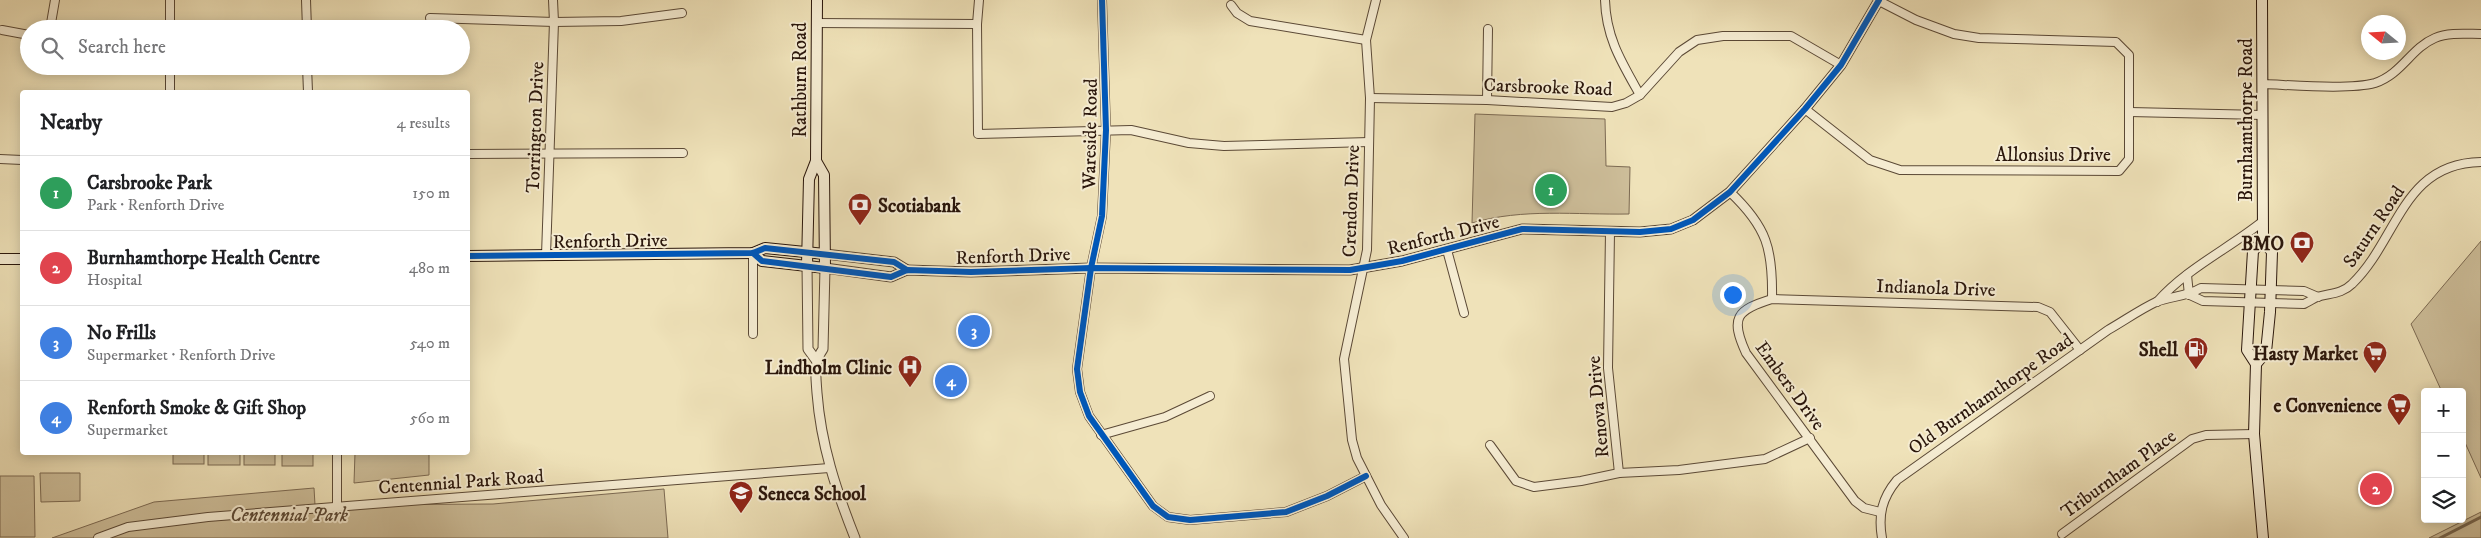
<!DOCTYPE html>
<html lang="en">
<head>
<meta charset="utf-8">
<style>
  :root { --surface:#fff; --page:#f6f6f6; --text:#202124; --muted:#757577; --line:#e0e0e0; --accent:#d93025 }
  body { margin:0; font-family:"IM FELL DW Pica",serif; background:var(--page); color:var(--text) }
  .controls { position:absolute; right:15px; bottom:15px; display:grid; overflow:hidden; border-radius:5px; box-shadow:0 2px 12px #0003 }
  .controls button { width:45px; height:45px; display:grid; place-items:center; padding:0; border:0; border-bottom:1px solid var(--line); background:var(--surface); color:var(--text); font:25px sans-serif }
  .compass { position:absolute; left:2361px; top:15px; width:45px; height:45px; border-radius:50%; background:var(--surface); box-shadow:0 2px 12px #0003; rotate:288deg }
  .you { position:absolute; left:1732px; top:294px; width:18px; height:18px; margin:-12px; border:4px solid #fff; border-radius:50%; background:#1a73e8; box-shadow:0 0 0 8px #1a73e833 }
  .badge { display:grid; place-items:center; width:32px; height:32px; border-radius:50%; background:var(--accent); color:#fff; font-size:16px; font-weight:700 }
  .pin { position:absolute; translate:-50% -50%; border:2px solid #fff; box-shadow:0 1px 5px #0006 }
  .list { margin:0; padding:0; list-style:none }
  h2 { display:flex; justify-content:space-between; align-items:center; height:65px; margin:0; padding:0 20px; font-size:21px }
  h2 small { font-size:16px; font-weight:400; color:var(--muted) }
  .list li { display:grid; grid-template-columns:32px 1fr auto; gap:15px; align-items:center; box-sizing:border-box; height:75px; padding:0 20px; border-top:1px solid var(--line) }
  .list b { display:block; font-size:19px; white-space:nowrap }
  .list p { margin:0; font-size:16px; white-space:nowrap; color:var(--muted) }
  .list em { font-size:16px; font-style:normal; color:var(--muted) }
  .icon { flex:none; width:28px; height:28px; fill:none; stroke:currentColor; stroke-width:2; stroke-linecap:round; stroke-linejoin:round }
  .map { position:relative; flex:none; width:2481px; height:538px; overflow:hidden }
  .search { position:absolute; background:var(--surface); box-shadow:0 2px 12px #0003; left:20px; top:20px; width:450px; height:55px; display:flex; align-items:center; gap:12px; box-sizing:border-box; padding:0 18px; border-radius:28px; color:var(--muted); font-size:19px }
  .panel { position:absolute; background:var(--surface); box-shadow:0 2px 12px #0003; left:20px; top:90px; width:450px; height:365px; border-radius:5px }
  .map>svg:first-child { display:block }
  .green { fill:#cebf9b; stroke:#7c6a53 }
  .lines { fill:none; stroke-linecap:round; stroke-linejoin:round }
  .stream { stroke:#786750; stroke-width:3 }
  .minor-casing { stroke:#5b4936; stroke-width:10 }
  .tertiary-casing { stroke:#5b4936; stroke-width:11 }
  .secondary-casing { stroke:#2a160b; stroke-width:12 }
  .minor { stroke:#f5ecd2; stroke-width:8 }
  .tertiary { stroke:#f5ecd2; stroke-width:9 }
  .secondary { stroke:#f5ecd2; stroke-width:10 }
  .cycleway-casing { stroke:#f5ecd2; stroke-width:9 }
  .cycleway { stroke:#0057b8; stroke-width:6 }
  .labels { text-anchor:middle; stroke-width:4; stroke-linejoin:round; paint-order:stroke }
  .street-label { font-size:19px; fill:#2a160b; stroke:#f5ecd2 }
  .poi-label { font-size:19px; font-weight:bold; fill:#2a160b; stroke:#f5ecd2; text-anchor:end }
  .park-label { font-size:19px; font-style:italic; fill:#5b4936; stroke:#f5ecd2 }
</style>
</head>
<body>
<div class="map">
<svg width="2481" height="538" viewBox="0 0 2481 538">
  <rect width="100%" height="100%" fill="#efe2b9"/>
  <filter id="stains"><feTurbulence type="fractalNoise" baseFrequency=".004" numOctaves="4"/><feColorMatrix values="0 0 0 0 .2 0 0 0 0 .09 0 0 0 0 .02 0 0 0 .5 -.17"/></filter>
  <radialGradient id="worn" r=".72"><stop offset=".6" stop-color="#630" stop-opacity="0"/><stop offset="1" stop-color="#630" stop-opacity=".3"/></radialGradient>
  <!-- green -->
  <g class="green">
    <path d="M 1475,114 L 1605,119 L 1606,166 L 1630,167 L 1629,214 C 1576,215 1523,208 1472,223 Z"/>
    <polygon points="2481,241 2481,478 2462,436 2462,392 2442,392 2411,324"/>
    <rect x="173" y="453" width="31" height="11"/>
    <rect x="208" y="453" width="32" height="12"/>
    <rect x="244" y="453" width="31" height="12"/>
    <rect x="282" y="453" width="31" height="13"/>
    <polygon points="355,453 429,453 429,475 354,483"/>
    <polygon points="40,473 80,473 80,501 41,502"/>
    <polygon points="0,476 34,476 35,537 0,537"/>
    <polygon points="314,488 315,505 493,504 664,489 668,538 52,538 154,502"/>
    <polygon points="2481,512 2481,538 2429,538"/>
  </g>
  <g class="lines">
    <!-- stream -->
    <polyline class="stream" points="2440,538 2481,517"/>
    <defs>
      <g id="minor">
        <polyline points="306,0 307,29"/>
        <polyline points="979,0 977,24 978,134 1131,130 1189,143 1224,146 1369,142"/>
        <polyline points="1102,0 1106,130 1102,216 1091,268 1077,369 1080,392 1089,416 1153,506 1168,517 1190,520 1286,512 1327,496 1366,476"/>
        <polyline points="1376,0 1366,40 1370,98 1367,250 1344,359 1352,440 1357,458 1381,505 1404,538"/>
        <path d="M 1605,0 C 1606,38 1622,63 1640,95"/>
        <polyline points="1231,5 1237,13 1250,21 1366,40"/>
        <polyline points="430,18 554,22 621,21 682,13"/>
        <polyline points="817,23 977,24"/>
        <polyline points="50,29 55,0"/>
        <polyline points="170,29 170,0"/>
        <polyline points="2,30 29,35"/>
        <polyline points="307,66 308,92"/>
        <path d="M 2264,84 C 2292,85 2350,90 2375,83 C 2402,74 2411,48 2435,38 C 2449,32 2467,34 2481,34"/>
        <polyline points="170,92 170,66"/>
        <polyline points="1370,98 1487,100 1612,107 1626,103 1640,95 1679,52 1697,40 1723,36 1791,36 1841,65"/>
        <polyline points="1487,100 1488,29"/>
        <polyline points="1805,109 1870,160 1900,170 2119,171 2129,159 2129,55 2116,42 1979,38 1954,34 1916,20 1879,1"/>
        <polyline points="2130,112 2263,115"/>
        <polyline points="468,154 683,153"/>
        <polyline points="0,159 22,160"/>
        <path d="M 1730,192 C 1767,227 1773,249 1772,299"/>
        <polyline points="1610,232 1608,368 1619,473"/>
        <polyline points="1447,250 1464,313"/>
        <polyline points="753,253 753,334"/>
        <polyline points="546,255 554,22 553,0"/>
        <polyline points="2187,275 2189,295"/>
        <path d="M 2190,295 L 2203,301 L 2304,304 C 2308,302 2313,299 2317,297 C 2330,293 2342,294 2352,284 C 2398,240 2402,163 2481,162"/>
        <path d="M 2157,302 C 2186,269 2228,249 2262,222"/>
        <polyline points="1101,435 1165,417 1210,396"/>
        <polyline points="1490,445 1516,481 1534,487 1581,481 1619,473 1679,470 1765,459 1810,438"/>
        <polyline points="337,507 337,452"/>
        <path d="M 1880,512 L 1864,508 L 1855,501 L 1746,353 C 1730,318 1736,310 1772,299 L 2038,307 L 2050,312 L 2080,350"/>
        <polyline points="2062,534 2192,439 2206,435 2254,434"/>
        <polyline points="98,538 128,527 208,517 829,468"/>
        <path d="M 1882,538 C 1878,515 1882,498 1897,480 L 2108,330 C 2124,321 2139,310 2156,302 C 2171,296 2186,297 2201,288 L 2304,291 L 2318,297"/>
      </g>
      <g id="tertiary">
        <polyline points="825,254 894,262 907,270"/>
        <polyline points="807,265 808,349 816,360"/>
        <path d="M 855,538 C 836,490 821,445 817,393 C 816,377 813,363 823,349 L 825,268 L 891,277 L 907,270 L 971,272 L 1091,268 L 1350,270 L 1402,261 L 1522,229 L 1640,232 L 1671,229 L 1693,220 L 1730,192 L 1805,109 L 1841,65 L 1879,0"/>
      </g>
      <g id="secondary">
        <polyline points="2263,240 2253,251 2247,350 2256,364 2254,434 2263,538"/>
        <polyline points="753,253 762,261 825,268 824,175 816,161"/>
        <polyline points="468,256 753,253 765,248 825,254"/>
        <polyline points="0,259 22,259"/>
        <polyline points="807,265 809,179 816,161 817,0"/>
        <polyline points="2256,364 2266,352 2270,312 2272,252 2263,240 2262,0"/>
      </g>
    </defs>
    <!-- minor casing -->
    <use href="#minor" class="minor-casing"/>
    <!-- tertiary casing -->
    <use href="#tertiary" class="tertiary-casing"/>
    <!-- secondary casing -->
    <use href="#secondary" class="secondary-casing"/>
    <!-- minor -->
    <use href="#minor" class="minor"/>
    <!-- tertiary -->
    <use href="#tertiary" class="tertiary"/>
    <!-- secondary -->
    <use href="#secondary" class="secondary"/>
    <defs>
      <g id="cycleway">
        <polyline points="1102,0 1106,130 1102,216 1091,268 1077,369 1080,392 1089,416 1153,506 1168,517 1190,520 1286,512 1327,496 1366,476"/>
        <polyline points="753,253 762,261 891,277 907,270 971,272 1091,268 1350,270 1402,261 1522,229 1640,232 1671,229 1693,220 1730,192 1805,109 1841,65 1879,0"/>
        <polyline points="468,256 753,253 765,248 894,262 907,270"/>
      </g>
    </defs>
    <!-- cycleway casing -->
    <use href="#cycleway" class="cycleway-casing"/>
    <!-- cycleway -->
    <use href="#cycleway" class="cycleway"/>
  </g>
  <!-- icons -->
  <defs>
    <symbol id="bank-pin" viewBox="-11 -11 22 30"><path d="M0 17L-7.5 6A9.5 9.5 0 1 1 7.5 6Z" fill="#8f2418" stroke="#f5ecd2"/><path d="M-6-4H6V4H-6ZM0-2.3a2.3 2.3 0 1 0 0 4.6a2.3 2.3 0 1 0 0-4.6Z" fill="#fff"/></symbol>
    <symbol id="fuel-pin" viewBox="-11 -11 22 30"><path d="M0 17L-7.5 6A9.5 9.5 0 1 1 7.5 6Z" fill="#8f2418" stroke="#f5ecd2"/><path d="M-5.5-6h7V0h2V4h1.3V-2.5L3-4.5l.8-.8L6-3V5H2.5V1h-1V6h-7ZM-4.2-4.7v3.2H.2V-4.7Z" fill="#fff"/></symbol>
    <symbol id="supermarket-pin" viewBox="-11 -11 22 30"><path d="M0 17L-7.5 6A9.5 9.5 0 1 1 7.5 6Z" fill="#8f2418" stroke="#f5ecd2"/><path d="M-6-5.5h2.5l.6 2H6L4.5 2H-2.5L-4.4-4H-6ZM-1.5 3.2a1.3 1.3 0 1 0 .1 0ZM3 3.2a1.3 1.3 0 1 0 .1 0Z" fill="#fff"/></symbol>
    <symbol id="hospital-pin" viewBox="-11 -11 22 30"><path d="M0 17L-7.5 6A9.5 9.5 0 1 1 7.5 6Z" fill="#8f2418" stroke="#f5ecd2"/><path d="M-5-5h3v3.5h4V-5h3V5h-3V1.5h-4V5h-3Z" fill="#fff"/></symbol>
    <symbol id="school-pin" viewBox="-11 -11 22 30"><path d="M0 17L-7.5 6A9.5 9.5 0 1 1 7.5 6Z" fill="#8f2418" stroke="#f5ecd2"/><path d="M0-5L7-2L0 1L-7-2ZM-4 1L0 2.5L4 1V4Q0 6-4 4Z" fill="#fff"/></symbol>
  </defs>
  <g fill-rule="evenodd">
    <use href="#bank-pin" x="846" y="191" width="28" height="38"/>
    <use href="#bank-pin" x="2288" y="229" width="28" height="38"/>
    <use href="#fuel-pin" x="2182" y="335" width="28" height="38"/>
    <use href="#supermarket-pin" x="2361" y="339" width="28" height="38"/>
    <use href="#hospital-pin" x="896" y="353" width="28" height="38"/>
    <use href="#supermarket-pin" x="2385" y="391" width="28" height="38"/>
    <use href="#school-pin" x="727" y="479" width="28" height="38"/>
  </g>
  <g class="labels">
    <!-- street labels -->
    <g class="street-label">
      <text transform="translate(799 80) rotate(-90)" y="7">Rathburn Road</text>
      <text transform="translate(1548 86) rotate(2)" y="7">Carsbrooke Road</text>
      <text transform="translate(2245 120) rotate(-90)" y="7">Burnhamthorpe Road</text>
      <text transform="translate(534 127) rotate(-88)" y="7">Torrington Drive</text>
      <text transform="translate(1089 134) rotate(-89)" y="7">Wareside Road</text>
      <text x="2053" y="161">Allonsius Drive</text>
      <text transform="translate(1350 201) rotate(-88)" y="7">Crendon Drive</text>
      <text transform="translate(2373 226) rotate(-56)" y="7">Saturn Road</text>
      <text transform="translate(1443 234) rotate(-14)" y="7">Renforth Drive</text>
      <text transform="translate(610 240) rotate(-1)" y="7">Renforth Drive</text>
      <text transform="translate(1013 255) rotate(-2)" y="7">Renforth Drive</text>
      <text transform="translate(1936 287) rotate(2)" y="7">Indianola Drive</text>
      <text transform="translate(1791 385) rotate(54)" y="7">Embers Drive</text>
      <text transform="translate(1990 393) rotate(-35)" y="7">Old Burnhamthorpe Road</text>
      <text transform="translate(1597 407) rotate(-95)" y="7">Renova Drive</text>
      <text transform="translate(2118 473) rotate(-36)" y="7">Triburnham Place</text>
      <text transform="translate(461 481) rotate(-4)" y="7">Centennial Park Road</text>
    </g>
    <!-- poi labels -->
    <g class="poi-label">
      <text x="878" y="212" text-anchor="start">Scotiabank</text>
      <text x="2284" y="250">BMO</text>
      <text x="2178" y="356">Shell</text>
      <text x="2358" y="360">Hasty Market</text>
      <text x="892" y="374">Lindholm Clinic</text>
      <text x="2382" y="412">e Convenience</text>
      <text x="758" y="500" text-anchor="start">Seneca School</text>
    </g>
    <!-- park labels -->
    <g class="park-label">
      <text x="289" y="521">Centennial Park</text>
    </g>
  </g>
  <rect width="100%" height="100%" filter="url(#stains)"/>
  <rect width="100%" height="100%" fill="url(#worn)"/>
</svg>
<div class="controls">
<button>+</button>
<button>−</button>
<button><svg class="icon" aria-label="layers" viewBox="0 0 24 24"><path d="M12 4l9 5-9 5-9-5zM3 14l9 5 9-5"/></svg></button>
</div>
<svg class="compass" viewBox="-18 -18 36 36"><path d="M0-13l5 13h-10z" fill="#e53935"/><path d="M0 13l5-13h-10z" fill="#757577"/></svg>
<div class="you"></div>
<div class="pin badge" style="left:1551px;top:190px;background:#2e9e5b">1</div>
<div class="pin badge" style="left:2376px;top:489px;background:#e0444e">2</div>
<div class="pin badge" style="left:974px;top:331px;background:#3f7fe0">3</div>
<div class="pin badge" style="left:951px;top:381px;background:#3f7fe0">4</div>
<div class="search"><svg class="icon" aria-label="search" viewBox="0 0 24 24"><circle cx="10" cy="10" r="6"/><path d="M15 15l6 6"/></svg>Search here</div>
<section class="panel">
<h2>Nearby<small>4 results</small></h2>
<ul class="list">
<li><span class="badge" style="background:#2e9e5b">1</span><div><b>Carsbrooke Park</b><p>Park · Renforth Drive</p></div><em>150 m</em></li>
<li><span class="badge" style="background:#e0444e">2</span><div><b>Burnhamthorpe Health Centre</b><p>Hospital</p></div><em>480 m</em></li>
<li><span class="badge" style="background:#3f7fe0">3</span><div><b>No Frills</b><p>Supermarket · Renforth Drive</p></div><em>540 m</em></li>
<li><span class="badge" style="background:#3f7fe0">4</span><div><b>Renforth Smoke &amp; Gift Shop</b><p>Supermarket</p></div><em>560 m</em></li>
</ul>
</section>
</div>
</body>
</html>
